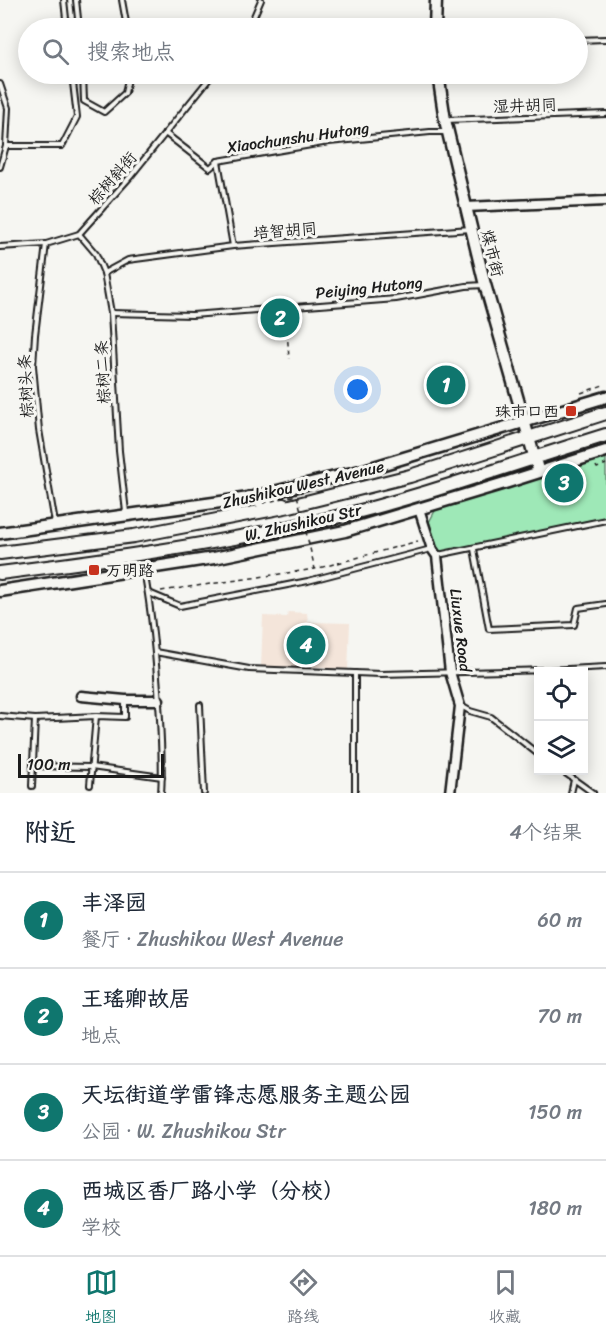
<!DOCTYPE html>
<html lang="zh">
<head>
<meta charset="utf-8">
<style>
  :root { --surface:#fff; --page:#f6f6f7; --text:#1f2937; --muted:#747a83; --line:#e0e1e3; --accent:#0f766e }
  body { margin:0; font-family:Sriracha,"LXGW WenKai TC",sans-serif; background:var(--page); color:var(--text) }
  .controls { position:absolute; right:18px; bottom:18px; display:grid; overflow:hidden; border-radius:0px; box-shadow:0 3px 15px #0003 }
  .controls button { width:54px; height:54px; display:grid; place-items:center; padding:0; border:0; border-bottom:2px solid var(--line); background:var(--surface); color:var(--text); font:30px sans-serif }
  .scale { position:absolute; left:18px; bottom:15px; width:146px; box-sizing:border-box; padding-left:6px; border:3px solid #1c1c1c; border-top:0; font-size:16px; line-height:21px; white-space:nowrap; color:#1c1c1c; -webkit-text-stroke:4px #f6f6f2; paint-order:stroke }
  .you { position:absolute; left:358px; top:390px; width:21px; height:21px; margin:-15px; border:4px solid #fff; border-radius:50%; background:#1a73e8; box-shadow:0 0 0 9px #1a73e833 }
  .badge { display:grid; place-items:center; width:39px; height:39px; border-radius:50%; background:var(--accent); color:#fff; font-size:20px; font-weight:700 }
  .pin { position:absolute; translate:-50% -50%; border:3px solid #fff; box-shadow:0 2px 6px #0006 }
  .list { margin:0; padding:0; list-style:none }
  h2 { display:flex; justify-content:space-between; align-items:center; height:78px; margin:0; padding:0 24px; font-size:26px }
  h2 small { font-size:20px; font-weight:400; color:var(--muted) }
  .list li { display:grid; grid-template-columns:39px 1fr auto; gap:18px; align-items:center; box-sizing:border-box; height:96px; padding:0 24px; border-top:2px solid var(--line) }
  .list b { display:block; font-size:22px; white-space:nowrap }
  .list p { margin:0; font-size:20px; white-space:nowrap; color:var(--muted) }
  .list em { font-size:20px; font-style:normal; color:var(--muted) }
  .icon { flex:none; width:33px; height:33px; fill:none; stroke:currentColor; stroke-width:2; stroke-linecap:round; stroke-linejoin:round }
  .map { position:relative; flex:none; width:606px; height:793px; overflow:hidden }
  .search { position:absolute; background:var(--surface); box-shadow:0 3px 15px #0003; left:18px; right:18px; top:18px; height:66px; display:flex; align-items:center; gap:15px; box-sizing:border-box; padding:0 21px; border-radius:33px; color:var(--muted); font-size:22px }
  .sheet { height:462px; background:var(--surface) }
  nav { display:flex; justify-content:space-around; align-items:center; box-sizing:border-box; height:84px; border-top:2px solid var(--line); background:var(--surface); font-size:16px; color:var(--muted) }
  nav a { display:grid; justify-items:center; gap:3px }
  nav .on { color:var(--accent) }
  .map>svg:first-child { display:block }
  .built { fill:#f4e5da }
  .green { fill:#9ee8b7; stroke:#5d826a; stroke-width:1.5 }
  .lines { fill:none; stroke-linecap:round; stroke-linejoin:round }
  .lane-casing { stroke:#1c1c1c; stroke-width:8 }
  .street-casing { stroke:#1c1c1c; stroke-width:13 }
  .secondary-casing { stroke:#1c1c1c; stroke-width:15 }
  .primary-casing { stroke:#1c1c1c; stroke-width:16 }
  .path { stroke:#1c1c1c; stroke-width:1.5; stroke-dasharray:4.5 4.5; stroke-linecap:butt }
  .lane { stroke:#f6f6f2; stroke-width:4 }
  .street { stroke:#f6f6f2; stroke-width:8 }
  .secondary { stroke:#f6f6f2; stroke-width:10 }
  .primary { stroke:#f6f6f2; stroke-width:12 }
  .path-bridge { stroke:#1c1c1c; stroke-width:1.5; stroke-dasharray:4.5 4.5; stroke-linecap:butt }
  .poi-dot { fill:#c8321e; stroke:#f6f6f2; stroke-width:2 }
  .labels { text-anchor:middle; stroke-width:6; stroke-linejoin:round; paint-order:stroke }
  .street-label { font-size:16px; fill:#1c1c1c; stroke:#f6f6f2 }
  .poi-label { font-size:16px; fill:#1c1c1c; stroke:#f6f6f2; text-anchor:end }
</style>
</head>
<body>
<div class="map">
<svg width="606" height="793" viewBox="0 0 606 793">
  <rect width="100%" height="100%" fill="#f6f6f2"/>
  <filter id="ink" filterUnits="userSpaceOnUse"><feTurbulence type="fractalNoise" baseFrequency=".0167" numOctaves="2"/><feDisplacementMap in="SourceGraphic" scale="12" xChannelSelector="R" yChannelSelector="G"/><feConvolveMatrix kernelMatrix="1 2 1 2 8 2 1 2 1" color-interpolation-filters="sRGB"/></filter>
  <g filter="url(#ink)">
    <!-- built -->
    <polygon class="built" points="288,612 307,613 308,622 350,623 348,671 326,670 325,667 261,667 263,616 287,617"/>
    <!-- green -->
    <polygon class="green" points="606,456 606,517 439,553 429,522 436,509"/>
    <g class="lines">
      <defs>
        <g id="lane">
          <polyline points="64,0 67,28"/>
          <polyline points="76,0 79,28"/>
          <polyline points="122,0 127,28"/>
          <polyline points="249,28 261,0"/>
          <polyline points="578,40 606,39"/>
          <polyline points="83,74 84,101 104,112 125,93 129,74"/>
          <polyline points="0,84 8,108 6,146 0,167"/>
          <polyline points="446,120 606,114"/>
          <polyline points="165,133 210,168 218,161 329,142 430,132 447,132"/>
          <polyline points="6,146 62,146 77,117 72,74"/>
          <polyline points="218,161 233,246"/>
          <polyline points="79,234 96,254 104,273 111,313 119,451 126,512"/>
          <polyline points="46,244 35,335 33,366 39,430 55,523"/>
          <polyline points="0,247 46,244 79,234 130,177 213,74"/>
          <polyline points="104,273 128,260 233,246 471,229"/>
          <polyline points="111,313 192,315 396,299 466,286 484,285"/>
          <polyline points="474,549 489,629 574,625 578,608 606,604"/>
          <polyline points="438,555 606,520"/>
          <path d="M 144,570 C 153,619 157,669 160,719 C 161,743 163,768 161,793"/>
          <polyline points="149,593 180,606 308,581 431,549"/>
          <polyline points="155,652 249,669 381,674 549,670 606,667"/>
          <polyline points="200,705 204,793"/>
          <polyline points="461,706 470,711 491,717 538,754"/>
          <polyline points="0,716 35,719 96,716 125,717 125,701"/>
          <polyline points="34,766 91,767 162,777"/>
          <polyline points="561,770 593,793"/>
          <polyline points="90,785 96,716"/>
          <polyline points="32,786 35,719"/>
          <polyline points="355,793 355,673"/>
          <polyline points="571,793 574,780"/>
        </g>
        <g id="street">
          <polyline points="466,207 606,201"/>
          <polyline points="419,509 432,549 437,556 450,672 460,706 450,793"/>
          <polyline points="81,696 125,700 159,700"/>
        </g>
        <g id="secondary">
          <polyline points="435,28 436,0"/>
          <polyline points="438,74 445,120 484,281 537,466"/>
          <polyline points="0,533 249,498 364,470 606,397"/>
          <polyline points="0,591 214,558 345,531 508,482 606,451"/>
        </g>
        <g id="primary">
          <polyline points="249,498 283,505"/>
          <polyline points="0,553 134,536 290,506 410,476 606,413"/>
          <path d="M 0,573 C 111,559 223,543 332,518 C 425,496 515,463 606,435"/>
        </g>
      </defs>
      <!-- lane casing -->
      <use href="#lane" class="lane-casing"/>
      <!-- street casing -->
      <use href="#street" class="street-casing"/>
      <!-- secondary casing -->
      <use href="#secondary" class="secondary-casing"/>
      <!-- primary casing -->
      <use href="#primary" class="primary-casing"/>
      <!-- path -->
      <g class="path">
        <polyline points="286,314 289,359"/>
        <polyline points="581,393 606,384"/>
        <polyline points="596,466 597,468 606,464"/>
        <polyline points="338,563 418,541"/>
        <polyline points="161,591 315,569"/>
      </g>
      <!-- lane -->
      <use href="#lane" class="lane"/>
      <!-- street -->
      <use href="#street" class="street"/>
      <!-- secondary -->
      <use href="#secondary" class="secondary"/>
      <!-- primary -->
      <use href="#primary" class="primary"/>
      <!-- path-bridge -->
      <polyline class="path-bridge" points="263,503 297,495 315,569 338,563"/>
    </g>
  </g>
  <!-- markers -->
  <g class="poi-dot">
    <rect x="565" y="405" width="12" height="12" rx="3"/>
    <rect x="88" y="564" width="12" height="12" rx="3"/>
  </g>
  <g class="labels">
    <!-- street labels -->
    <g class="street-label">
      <text transform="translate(525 105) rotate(-2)" y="6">湿井胡同</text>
      <text transform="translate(298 137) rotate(-8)" y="6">Xiaochunshu Hutong</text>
      <text transform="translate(112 178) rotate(-49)" y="6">棕树斜街</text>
      <text transform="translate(285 230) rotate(-4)" y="6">培智胡同</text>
      <text transform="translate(493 253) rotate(76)" y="6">煤市街</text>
      <text transform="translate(369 287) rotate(-6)" y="6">Peiying Hutong</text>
      <text transform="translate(102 372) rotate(-93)" y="6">棕树二条</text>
      <text transform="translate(25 386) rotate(-93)" y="6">棕树头条</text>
      <text transform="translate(303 484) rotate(-13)" y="6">Zhushikou West Avenue</text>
      <text transform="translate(303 522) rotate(-13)" y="6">W. Zhushikou Str</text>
      <text transform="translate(461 630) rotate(83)" y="6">Liuxue Road</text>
    </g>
    <!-- poi labels -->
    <g class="poi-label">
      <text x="559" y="417">珠市口西</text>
      <text x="106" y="576" text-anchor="start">万明路</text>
    </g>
  </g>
</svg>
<div class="controls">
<button><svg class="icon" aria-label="locate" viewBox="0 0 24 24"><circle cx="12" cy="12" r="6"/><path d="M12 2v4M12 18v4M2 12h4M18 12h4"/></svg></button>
<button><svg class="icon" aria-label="layers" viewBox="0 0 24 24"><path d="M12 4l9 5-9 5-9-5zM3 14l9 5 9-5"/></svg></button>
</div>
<div class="scale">100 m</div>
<div class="you"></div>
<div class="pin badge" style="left:446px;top:385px">1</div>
<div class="pin badge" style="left:280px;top:318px">2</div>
<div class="pin badge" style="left:564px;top:483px">3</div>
<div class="pin badge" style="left:306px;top:645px">4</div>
<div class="search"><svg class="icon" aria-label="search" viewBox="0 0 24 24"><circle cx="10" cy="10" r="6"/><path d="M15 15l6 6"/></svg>搜索地点</div>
</div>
<section class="sheet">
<h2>附近<small>4个结果</small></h2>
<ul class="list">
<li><span class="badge">1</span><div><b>丰泽园</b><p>餐厅 · Zhushikou West Avenue</p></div><em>60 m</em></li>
<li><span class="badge">2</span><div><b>王瑶卿故居</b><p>地点</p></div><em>70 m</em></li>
<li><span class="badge">3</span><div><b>天坛街道学雷锋志愿服务主题公园</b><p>公园 · W. Zhushikou Str</p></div><em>150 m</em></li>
<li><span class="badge">4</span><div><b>西城区香厂路小学（分校）</b><p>学校</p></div><em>180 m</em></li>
</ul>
</section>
<nav>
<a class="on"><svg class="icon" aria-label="map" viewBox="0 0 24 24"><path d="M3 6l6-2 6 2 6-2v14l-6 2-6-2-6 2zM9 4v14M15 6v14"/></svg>地图</a>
<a><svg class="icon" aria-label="directions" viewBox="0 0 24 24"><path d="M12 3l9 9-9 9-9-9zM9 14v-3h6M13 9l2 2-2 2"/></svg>路线</a>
<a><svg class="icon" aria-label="saved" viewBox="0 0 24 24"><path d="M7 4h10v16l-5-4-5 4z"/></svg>收藏</a>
</nav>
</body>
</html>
